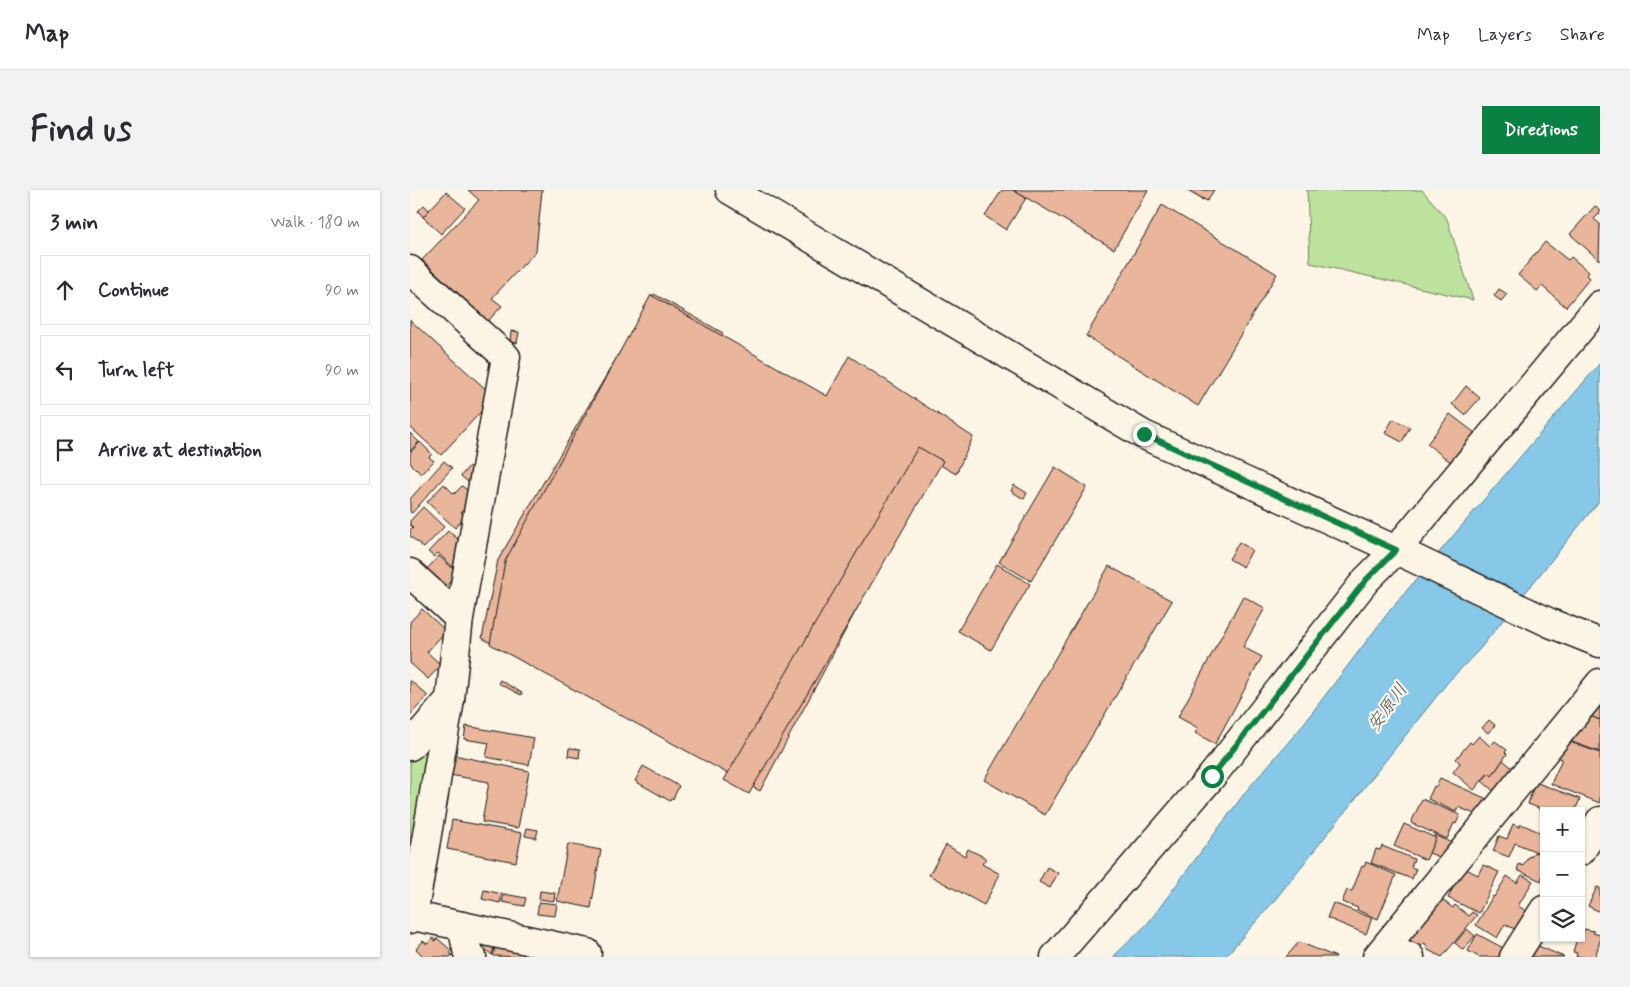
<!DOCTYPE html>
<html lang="en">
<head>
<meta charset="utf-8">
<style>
  :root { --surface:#fff; --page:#f2f2f3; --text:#2b2b33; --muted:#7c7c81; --line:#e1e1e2; --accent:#0b8043 }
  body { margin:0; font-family:Mynerve,"Klee One",sans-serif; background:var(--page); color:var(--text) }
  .controls { position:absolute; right:15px; bottom:15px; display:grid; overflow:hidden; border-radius:0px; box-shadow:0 1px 4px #0004 }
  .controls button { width:45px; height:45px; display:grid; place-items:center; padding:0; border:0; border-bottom:1px solid var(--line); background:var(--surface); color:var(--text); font:25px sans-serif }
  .stop { position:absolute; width:15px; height:15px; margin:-11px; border:4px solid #0b8043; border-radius:50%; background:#fff }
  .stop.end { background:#0b8043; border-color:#fff; box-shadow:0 1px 5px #0008 }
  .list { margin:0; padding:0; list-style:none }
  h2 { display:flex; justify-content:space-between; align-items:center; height:65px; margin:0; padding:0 20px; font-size:21px }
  h2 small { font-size:16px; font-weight:400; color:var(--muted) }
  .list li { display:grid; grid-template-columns:32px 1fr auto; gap:15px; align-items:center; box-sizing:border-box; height:70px; margin:0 10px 10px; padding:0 10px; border:1px solid var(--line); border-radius:0px }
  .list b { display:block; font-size:19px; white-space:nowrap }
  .list em { font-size:16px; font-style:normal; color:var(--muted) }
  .icon { flex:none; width:28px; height:28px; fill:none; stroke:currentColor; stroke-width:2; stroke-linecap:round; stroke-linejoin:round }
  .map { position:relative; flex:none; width:1190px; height:767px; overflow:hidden; border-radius:0px }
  header { display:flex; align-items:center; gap:30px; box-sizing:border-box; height:70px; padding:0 25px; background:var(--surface); border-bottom:1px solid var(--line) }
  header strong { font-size:24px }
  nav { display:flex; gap:28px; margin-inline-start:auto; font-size:18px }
  .intro { display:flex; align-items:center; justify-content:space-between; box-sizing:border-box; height:120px; padding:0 30px }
  h1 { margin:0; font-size:35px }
  .button { padding:12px 22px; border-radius:0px; background:var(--accent); color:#fff; font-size:18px; font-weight:700 }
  main { display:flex; gap:30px; padding:0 30px }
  aside { flex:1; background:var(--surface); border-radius:0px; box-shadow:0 1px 4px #0004 }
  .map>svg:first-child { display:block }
  .green { fill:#bde29d; stroke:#6c7f5c }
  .water { fill:#87c7e8; stroke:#5c8396 }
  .building { fill:#e9b59b; stroke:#1c1c1c }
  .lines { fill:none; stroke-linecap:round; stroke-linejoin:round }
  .minor-casing { stroke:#1c1c1c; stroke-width:31 }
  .minor { stroke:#fcf5e5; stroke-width:28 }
  .route { stroke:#0b8043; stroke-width:6 }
  .labels { text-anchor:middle; stroke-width:4.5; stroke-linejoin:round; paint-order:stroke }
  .water-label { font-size:18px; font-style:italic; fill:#415863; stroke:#fcf5e5 }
</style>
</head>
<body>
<header>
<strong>Map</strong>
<nav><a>Map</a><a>Layers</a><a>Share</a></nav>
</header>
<div class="intro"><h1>Find us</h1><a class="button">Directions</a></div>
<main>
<aside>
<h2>3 min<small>Walk · 180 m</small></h2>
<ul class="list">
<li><svg class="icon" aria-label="ahead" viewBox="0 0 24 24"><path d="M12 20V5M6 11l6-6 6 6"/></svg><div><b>Continue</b></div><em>90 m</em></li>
<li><svg class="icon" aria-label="left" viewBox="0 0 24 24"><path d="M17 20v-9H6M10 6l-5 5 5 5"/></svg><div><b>Turn left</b></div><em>90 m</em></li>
<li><svg class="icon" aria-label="arrive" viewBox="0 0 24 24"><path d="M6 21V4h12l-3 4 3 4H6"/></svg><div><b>Arrive at destination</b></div></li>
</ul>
</aside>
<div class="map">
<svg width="1190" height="767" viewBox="0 0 1190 767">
  <rect width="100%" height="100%" fill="#fcf5e5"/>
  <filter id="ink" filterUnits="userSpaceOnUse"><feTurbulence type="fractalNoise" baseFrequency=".02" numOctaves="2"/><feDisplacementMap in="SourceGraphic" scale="10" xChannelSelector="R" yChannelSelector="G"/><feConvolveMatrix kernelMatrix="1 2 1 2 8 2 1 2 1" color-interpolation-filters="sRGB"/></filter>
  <g filter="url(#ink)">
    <!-- green -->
    <g class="green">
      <polygon points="897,0 1012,0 1037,29 1063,110 900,73"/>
      <polygon points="15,552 23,556 0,672 0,568"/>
    </g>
    <!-- water -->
    <polygon class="water" points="1190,173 1190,310 1069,460 1038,492 864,711 815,767 703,767 738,733 837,600 888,541 981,419"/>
    <!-- building -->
    <g class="building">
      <polygon points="58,0 132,0 126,61 82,108 92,116 78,131 12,70 69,10"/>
      <polygon points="592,0 603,0 616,8 596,40 575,26"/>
      <polygon points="603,0 738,0 704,59"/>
      <polygon points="776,0 799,0 793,10"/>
      <polygon points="778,0 804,0 797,11"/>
      <polygon points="36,2 55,18 31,44 13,27"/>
      <polygon points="14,15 19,20 13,27 8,21"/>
      <polygon points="752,15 867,84 788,216 676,146"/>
      <polygon points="1185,16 1190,20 1190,23 1184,29 1190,34 1189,70 1160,44"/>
      <polygon points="1135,52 1158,70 1161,67 1179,82 1177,85 1180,88 1156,117 1132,96 1127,101 1108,85"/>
      <polygon points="1089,99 1097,104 1091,111 1084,106"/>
      <polygon points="244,104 313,143 119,475 72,448 88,370"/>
      <polygon points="241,105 417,206 439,166 563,247 546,284 525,272 350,601 80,454 95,371"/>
      <polygon points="0,130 80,203 78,214 31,265 0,237"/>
      <polygon points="101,141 109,142 107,153 100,152"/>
      <polygon points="1056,196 1070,208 1055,225 1042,214"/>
      <polygon points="1040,224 1065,243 1042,273 1017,254"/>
      <polygon points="983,229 1000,237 992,252 975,243"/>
      <polygon points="0,243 9,252 0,261"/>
      <polygon points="10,252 22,264 19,267 24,271 11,284 0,273 0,263"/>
      <polygon points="508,257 533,271 339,604 314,590"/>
      <polygon points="34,271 42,278 2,323 0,322 0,309"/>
      <polygon points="59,276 67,283 59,293 51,286"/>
      <polygon points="645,277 677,297 621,391 589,372"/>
      <polygon points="34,294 44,304 52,296 62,304 60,313 51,322 55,326 45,338 17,312"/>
      <polygon points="604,295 617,303 614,309 601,301"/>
      <polygon points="13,317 34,337 14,358 0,346 0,340 3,337 0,335 0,331"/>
      <polygon points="38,341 53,353 48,382 28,363 24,367 18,362"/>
      <polygon points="829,352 842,360 833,377 819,369"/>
      <polygon points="29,366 48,383 36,396 17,379"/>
      <polygon points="587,374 620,394 581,460 548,441"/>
      <polygon points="699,376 762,411 635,625 574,590"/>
      <polygon points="833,406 855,418 833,457 852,467 805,554 785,543 788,538 768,527"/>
      <polygon points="12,419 36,441 17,462 31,475 18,489 0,473 0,432"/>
      <polygon points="0,490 18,506 0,525"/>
      <polygon points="90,490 112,503 111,505 88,493"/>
      <polygon points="1190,510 1190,530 1177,525"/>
      <polygon points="1177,525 1190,530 1190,562 1159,551"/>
      <polygon points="1079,530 1085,535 1078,543 1072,538"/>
      <polygon points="56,536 124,548 119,575 76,567 79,553 54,549"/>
      <polygon points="1069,546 1080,556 1085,551 1097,560 1095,562 1097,564 1082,586 1078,583 1064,600 1043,582 1050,573 1046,569 1060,552 1062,554"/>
      <polygon points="1157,551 1190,563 1190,613 1141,594 1152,569 1143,565"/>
      <polygon points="159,558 170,559 169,568 158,566"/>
      <polygon points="44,565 119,581 108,638 72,632 79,592 40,585"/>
      <polygon points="1093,570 1107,582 1088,605 1072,591 1079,583 1082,586"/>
      <polygon points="233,576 269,596 263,609 261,609 260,611 225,591"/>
      <polygon points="1030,588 1077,609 1069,626 1048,617 1046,622 1018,609 1024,596 1026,597"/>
      <polygon points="1125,592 1170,609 1165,621 1134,621 1134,622 1129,620 1129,618 1118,614"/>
      <polygon points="1012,609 1050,625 1046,634 1044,633 1037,649 1001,633"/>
      <polygon points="42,630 112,643 106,672 37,659"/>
      <polygon points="994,634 1026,648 1016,670 984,656"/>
      <polygon points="1103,634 1110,637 1111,634 1134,644 1127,662 1105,653 1099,667 1083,661 1089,646 1097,649"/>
      <polygon points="117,638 128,640 126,648 115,646"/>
      <polygon points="1025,645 1045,654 1035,669 1019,663 1026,648 1024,647"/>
      <polygon points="158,654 191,660 181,718 147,711"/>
      <polygon points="536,655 555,666 558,659 576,668 572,674 590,684 574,715 519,685"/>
      <polygon points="972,656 1004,669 1001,677 1006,679 1002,689 961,673 966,659 970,660"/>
      <polygon points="1124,662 1134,666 1134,688 1132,687 1131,691 1107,680 1109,674 1113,676 1119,666 1121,667"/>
      <polygon points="956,672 986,685 968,729 947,720 948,718 932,712 937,700 942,701 952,676 954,677"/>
      <polygon points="1073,675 1089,682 1069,723 1038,708 1050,683 1053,684 1056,679 1068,685"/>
      <polygon points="637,677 648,683 640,698 629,692"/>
      <polygon points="1112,685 1123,691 1108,716 1121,724 1110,742 1095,734 1087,748 1066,735 1083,706 1084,707 1097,686 1107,693"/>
      <polygon points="1187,697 1190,698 1190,722 1178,716"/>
      <polygon points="74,700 92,704 90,713 72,709"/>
      <polygon points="130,701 145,703 144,711 129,709"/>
      <polygon points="94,704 116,708 114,716 92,712"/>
      <polygon points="1027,706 1043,718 1045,715 1059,726 1062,722 1067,725 1032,767 1018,760 1015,753 1010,757 999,750 995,744"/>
      <polygon points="129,712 147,714 145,726 127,724"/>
      <polygon points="923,713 962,728 956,744 917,728"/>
      <polygon points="1057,739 1065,746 1053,760 1045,753"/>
      <polygon points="1174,739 1184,741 1183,743 1190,745 1190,751 1185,767 1166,767 1167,763 1163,762 1167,748 1171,748 1171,741 1174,741"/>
      <polygon points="1067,744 1097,760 1093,767 1069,767 1058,761"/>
      <polygon points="23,748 25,751 27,748 42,761 40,763 42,765 40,767 14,767 6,759 13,751 17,754"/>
      <polygon points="86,748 82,765 68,753"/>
      <polygon points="87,748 117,755 114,767 83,766"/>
      <polygon points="889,752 926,767 876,767"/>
      <polygon points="1126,755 1154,767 1121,767"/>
    </g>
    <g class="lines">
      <defs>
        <g id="minor">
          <polyline points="320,0 734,245 1001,367 1140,433 1190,453"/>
          <polyline points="0,80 96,167 49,428 40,509 0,556"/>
          <polyline points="0,383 49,428"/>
          <polyline points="1171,661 1190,631"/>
          <polyline points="3,726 52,736 58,764 62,767"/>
          <polyline points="0,729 3,726 40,510"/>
          <polyline points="52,736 177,763 176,767"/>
          <polyline points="976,757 1000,767"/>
          <polyline points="645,767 802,586 956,390 986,360 1190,115"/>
          <polyline points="967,767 1190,493"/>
          <polyline points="1104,767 1134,720"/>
        </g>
      </defs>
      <!-- minor casing -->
      <use href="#minor" class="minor-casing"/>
      <!-- minor -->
      <use href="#minor" class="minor"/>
    </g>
  </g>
  <g class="lines" filter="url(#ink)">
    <!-- route -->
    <polyline class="route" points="734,244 986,360 956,390 802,586"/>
  </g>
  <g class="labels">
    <!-- water labels -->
    <g class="water-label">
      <text transform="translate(977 517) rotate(-54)" y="6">安原川</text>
    </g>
  </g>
</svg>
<div class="controls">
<button>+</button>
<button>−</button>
<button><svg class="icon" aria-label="layers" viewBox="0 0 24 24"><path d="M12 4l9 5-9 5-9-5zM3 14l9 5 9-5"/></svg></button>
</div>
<div class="stop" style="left:802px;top:586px"></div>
<div class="stop end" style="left:734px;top:244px"></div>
</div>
</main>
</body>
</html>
